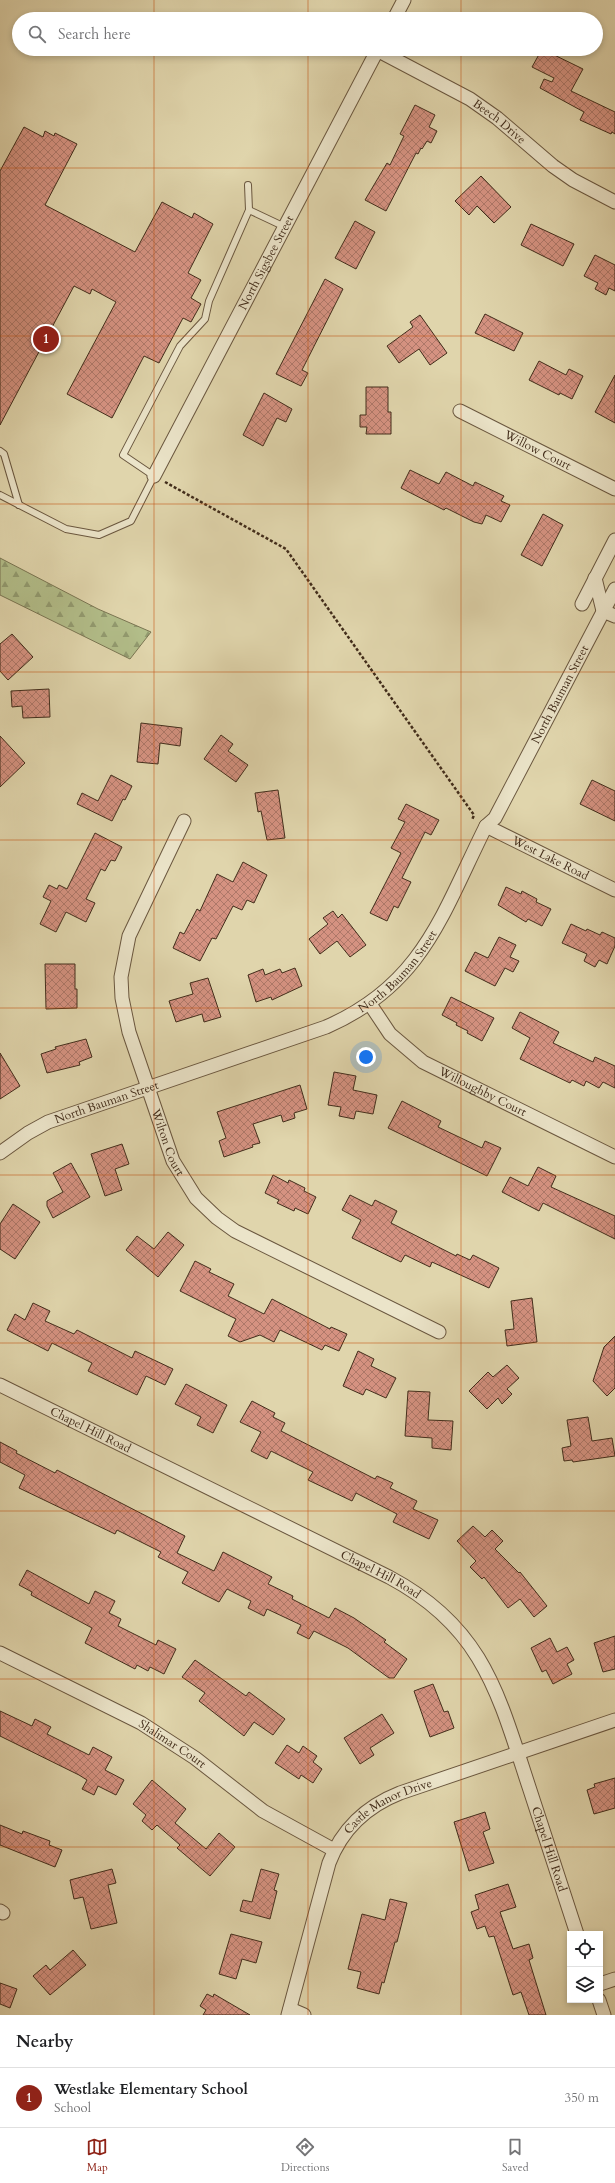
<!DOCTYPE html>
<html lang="en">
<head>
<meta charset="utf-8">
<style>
  :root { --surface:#fff; --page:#f6f6f6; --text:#202124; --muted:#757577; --line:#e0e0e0; --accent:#8f2418 }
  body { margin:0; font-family:Cardo,serif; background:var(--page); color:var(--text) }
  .controls { position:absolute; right:12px; bottom:12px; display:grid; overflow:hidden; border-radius:0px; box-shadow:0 2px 6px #0003 }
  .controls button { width:36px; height:36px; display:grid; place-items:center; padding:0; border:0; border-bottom:1px solid var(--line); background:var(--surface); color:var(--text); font:20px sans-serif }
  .you { position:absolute; left:366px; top:1057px; width:14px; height:14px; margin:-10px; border:3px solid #fff; border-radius:50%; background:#1a73e8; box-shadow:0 0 0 6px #1a73e833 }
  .badge { display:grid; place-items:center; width:26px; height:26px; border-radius:50%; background:var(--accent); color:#fff; font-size:13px; font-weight:700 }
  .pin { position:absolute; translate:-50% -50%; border:2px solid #fff; box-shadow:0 1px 4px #0006 }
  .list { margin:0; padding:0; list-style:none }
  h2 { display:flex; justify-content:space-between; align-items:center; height:52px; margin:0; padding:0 16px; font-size:17px }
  h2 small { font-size:13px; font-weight:400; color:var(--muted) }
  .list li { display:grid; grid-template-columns:26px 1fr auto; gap:12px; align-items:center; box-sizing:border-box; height:60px; padding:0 16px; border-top:1px solid var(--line) }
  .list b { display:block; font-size:15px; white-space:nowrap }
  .list p { margin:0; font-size:13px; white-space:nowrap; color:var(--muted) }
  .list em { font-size:13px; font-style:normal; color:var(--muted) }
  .icon { flex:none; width:22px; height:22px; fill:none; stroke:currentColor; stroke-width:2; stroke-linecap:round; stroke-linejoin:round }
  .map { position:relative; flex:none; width:615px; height:2015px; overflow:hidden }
  .search { position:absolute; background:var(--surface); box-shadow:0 2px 6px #0003; left:12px; right:12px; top:12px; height:44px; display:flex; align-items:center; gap:10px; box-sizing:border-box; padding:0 14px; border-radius:22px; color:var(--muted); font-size:15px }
  .sheet { height:112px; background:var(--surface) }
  nav { display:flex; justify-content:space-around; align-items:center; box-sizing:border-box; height:56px; border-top:1px solid var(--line); background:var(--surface); font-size:11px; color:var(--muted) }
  nav a { display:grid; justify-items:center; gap:2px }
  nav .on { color:var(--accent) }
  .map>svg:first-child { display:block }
  .forest { fill:url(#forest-firs); stroke:#7a7552 }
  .building { fill:url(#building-cross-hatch); stroke:#422d1b }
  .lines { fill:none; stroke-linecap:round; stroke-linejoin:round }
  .service-casing { stroke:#6a573f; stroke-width:8 }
  .minor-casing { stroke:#6a573f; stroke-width:15 }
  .path { stroke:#422d1b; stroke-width:2.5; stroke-dasharray:3 2; stroke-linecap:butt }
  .service { stroke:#ebe4c9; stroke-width:6 }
  .minor { stroke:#ebe4c9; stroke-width:13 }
  .grid { fill:none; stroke:#c7500f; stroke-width:1; stroke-opacity:0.55 }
  .labels { text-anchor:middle; stroke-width:3.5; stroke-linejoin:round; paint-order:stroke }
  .street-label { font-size:12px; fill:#422d1b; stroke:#ebe4c9 }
</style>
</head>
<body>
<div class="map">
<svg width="615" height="2015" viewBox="0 0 615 2015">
  <defs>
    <pattern id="forest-firs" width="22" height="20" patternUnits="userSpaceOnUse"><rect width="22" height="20" fill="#b2bd89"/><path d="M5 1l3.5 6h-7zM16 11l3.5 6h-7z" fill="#929a6f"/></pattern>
    <pattern id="building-cross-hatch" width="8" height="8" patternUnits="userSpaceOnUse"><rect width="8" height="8" fill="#d59281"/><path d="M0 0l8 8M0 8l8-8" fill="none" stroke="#ae7869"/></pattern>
  </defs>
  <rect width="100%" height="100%" fill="#e0d5ac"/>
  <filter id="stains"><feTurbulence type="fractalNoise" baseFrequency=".005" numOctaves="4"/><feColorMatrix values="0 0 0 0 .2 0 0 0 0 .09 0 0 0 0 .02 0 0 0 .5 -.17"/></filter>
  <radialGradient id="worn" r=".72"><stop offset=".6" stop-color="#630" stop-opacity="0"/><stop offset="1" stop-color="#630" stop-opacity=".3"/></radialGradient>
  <!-- forest -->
  <polygon class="forest" points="0,558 98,609 151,632 130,659 0,595"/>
  <!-- building -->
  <g class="building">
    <polygon points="542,49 583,69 571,91 615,112 615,134 612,132 611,134 580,120 584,112 540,88 544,79 552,82 554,78 532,67"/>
    <polygon points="415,105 435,115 429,127 437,131 431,143 427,141 422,149 421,148 418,154 416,153 386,211 365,200 387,163 390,165 404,136 400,134"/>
    <polygon points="24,127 43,137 45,131 54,136 55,133 77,144 45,205 135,252 162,202 192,218 194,213 213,224 188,273 201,280 191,298 201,304 191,322 183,318 159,363 144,356 112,418 67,394 116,302 92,289 90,294 74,286 0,425 0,171"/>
    <polygon points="481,176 511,207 494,223 477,206 469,215 455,201"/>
    <polygon points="355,221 375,232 356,269 335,258"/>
    <polygon points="531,224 574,244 563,266 521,245"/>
    <polygon points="595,255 615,265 615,291 609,288 606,295 595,289 598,283 584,276"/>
    <polygon points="325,279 343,289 302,370 308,373 301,386 276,374"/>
    <polygon points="485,314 523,333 514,351 475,333"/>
    <polygon points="420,315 447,353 430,365 419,349 399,363 387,346 413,327 410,322"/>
    <polygon points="539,361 566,375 569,369 583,376 572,399 560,393 559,395 529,380"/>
    <polygon points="615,375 615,423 595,412"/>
    <polygon points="366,387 388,387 388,412 391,412 391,434 366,434 367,427 360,427 360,415 366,415"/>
    <polygon points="264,393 292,409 286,422 277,418 263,446 243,435"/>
    <polygon points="410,470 439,484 446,472 473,486 475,482 504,496 501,501 510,505 501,522 486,515 482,524 474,522 446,508 444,510 401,488"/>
    <polygon points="543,514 563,525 542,566 521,555"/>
    <polygon points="12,634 33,657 8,680 0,671 0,644"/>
    <polygon points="49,689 50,717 23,718 22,706 12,707 11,691"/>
    <polygon points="141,723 182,728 180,746 160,743 158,764 137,762"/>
    <polygon points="221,735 233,744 228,751 248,765 236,782 204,759"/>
    <polygon points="0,736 25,763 0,787"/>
    <polygon points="111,775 132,786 125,800 123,799 112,821 77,804 82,793 98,801"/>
    <polygon points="592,780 615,791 615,821 580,804"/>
    <polygon points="278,790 285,838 267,840 261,811 258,812 255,793"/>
    <polygon points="406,804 439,820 431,835 425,832 402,878 411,882 398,908 394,906 387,921 370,913 401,853 391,848 405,822 398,819"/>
    <polygon points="95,833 122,847 115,861 111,860 105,871 101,869 86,899 95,903 86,922 66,912 56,932 40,924 51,901 43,897 49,885 57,889 59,885 67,889"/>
    <polygon points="243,862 267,875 254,903 247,900 242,910 233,906 216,939 212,938 200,961 173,948 180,932 184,934 197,909 200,911 217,874 233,882"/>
    <polygon points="506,887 521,894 522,891 537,899 536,902 551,909 542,926 528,919 526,922 498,905"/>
    <polygon points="333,911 338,918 342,914 366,945 350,957 337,941 320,954 309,939 328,924 323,918"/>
    <polygon points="571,924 586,931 587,929 600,935 602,932 615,938 615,946 607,964 599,960 595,967 584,961 587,954 562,943"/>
    <polygon points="499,937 516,945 510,957 519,961 513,972 505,968 495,986 465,971 475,952 488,958"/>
    <polygon points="45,964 75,964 75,989 77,989 77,1008 46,1009"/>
    <polygon points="295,968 302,986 272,1000 271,997 256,1002 248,975 263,969 265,975 280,969 282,973"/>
    <polygon points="208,978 221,1017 204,1022 202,1014 176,1022 169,1001 193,994 190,983"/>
    <polygon points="451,997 494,1018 482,1041 467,1033 468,1031 456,1025 457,1023 442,1015"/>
    <polygon points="520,1012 559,1032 553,1043 593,1062 595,1057 615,1066 615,1088 603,1082 599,1088 586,1081 584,1086 572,1080 570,1083 520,1059 530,1038 512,1028"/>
    <polygon points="86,1039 92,1057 79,1062 80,1065 47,1073 41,1054 56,1049 55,1047"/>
    <polygon points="0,1053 20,1086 0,1099"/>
    <polygon points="334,1072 356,1076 353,1090 377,1095 373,1114 356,1111 354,1119 339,1116 341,1107 328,1105"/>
    <polygon points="300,1085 307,1109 294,1113 295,1118 283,1122 281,1115 253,1124 260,1143 252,1145 253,1147 224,1157 219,1141 226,1138 217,1112"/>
    <polygon points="402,1101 441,1121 438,1127 482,1148 485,1141 501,1148 487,1176 388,1128"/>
    <polygon points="122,1144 129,1164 115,1169 122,1190 105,1196 91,1154"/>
    <polygon points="71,1163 90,1197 53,1218 47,1206 47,1201 63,1192 53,1173"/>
    <polygon points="538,1167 556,1176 551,1187 615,1216 615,1239 543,1203 539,1211 502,1192 510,1177 528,1186"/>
    <polygon points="273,1175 288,1183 289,1180 305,1188 304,1191 316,1197 308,1214 295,1208 294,1211 277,1203 279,1200 265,1193"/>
    <polygon points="350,1195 372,1206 375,1200 397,1211 391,1223 456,1256 457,1254 470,1260 473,1255 499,1268 489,1288 432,1262 430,1267 405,1255 401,1262 352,1238 361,1220 342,1210"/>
    <polygon points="13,1204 40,1222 15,1259 0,1249 0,1224"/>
    <polygon points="168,1232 184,1245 158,1277 126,1250 137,1236 154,1249"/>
    <polygon points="195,1261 211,1269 209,1272 234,1284 228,1296 264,1314 272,1299 330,1329 331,1327 347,1334 339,1351 325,1345 322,1350 280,1330 274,1342 260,1335 240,1342 228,1336 236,1319 180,1291"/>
    <polygon points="532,1298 537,1342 507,1346 505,1330 514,1329 511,1301"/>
    <polygon points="33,1303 50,1311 45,1321 74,1334 77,1330 132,1358 135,1351 173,1369 165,1385 146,1376 137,1395 88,1371 92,1363 52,1343 48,1351 7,1330 15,1314 25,1320"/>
    <polygon points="615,1336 615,1388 607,1396 593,1381 604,1347"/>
    <polygon points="358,1351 374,1359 371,1366 396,1378 386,1398 366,1389 363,1395 343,1386"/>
    <polygon points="507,1365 519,1378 507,1389 512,1394 502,1404 498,1398 487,1409 469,1391 488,1372 493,1377"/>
    <polygon points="186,1384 227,1405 213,1433 197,1425 201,1417 175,1404"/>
    <polygon points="408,1391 430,1392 428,1420 453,1421 451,1450 432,1448 432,1438 405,1436"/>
    <polygon points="252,1401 275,1413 273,1417 285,1423 281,1431 375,1479 377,1476 393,1483 390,1488 417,1501 413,1509 438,1520 429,1539 393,1522 397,1514 356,1493 352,1501 308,1480 313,1472 271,1451 267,1459 251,1451 261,1432 240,1422"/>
    <polygon points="588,1417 592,1441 612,1438 615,1456 573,1462 572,1460 564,1461 562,1448 571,1446 567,1420"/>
    <polygon points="0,1442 17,1451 16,1453 55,1473 57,1470 185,1536 177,1553 214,1571 223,1552 272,1577 268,1584 293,1596 292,1599 329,1618 335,1608 354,1618 386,1640 384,1642 407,1659 394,1678 389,1678 348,1648 314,1631 309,1639 297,1633 301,1625 267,1609 264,1616 248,1608 251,1601 227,1589 219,1602 205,1595 182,1583 188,1572 158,1557 161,1552 117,1530 115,1534 19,1488 25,1475 0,1462"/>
    <polygon points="473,1526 485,1537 492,1530 503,1541 495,1549 519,1573 520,1572 547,1606 534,1617 520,1599 508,1608 484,1577 482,1579 470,1567 476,1561 457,1541"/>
    <polygon points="27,1570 89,1604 95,1591 115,1601 109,1613 121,1619 118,1626 156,1645 158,1640 176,1649 164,1674 150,1667 148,1671 137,1665 135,1669 85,1643 92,1628 31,1595 32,1592 19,1585"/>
    <polygon points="615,1636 615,1669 603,1672 594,1643"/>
    <polygon points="550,1638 557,1652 567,1647 574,1660 567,1664 572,1674 553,1684 546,1670 542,1672 531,1648"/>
    <polygon points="195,1660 246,1696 249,1692 285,1719 273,1735 254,1722 244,1736 199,1701 205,1693 182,1677"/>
    <polygon points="433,1684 444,1712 448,1711 454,1728 430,1737 414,1691"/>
    <polygon points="0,1711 32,1726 35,1719 51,1727 47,1734 89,1755 93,1747 112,1757 105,1770 124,1780 116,1795 98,1786 94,1795 82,1789 87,1780 79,1775 0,1736"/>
    <polygon points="382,1714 394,1733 370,1748 374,1755 360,1764 344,1738"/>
    <polygon points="287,1745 299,1753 303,1746 317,1756 313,1762 322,1769 313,1783 301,1775 299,1779 275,1763"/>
    <polygon points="615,1778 615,1808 594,1814 587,1790 595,1787 594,1784"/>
    <polygon points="152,1780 186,1809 175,1823 206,1849 219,1833 235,1847 210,1876 177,1848 180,1845 157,1825 152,1830 142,1821 146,1815 133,1804"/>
    <polygon points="485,1812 490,1829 483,1832 494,1863 469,1871 454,1822"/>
    <polygon points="0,1825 22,1834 23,1831 50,1841 49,1845 62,1850 55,1867 0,1845"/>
    <polygon points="112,1869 116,1883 108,1885 117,1923 91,1929 83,1897 74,1899 70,1880"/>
    <polygon points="261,1869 279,1874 274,1890 277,1891 270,1919 240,1911 243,1900 252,1902"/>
    <polygon points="508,1884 516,1907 500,1912 513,1949 529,1944 533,1958 529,1960 546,2015 529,2015 521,1992 513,1995 494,1936 489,1937 485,1926 477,1929 471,1912 479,1909 475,1895"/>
    <polygon points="390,1899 407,1903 397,1942 395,1942 384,1983 382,1982 379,1994 357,1988 361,1972 348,1969 362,1914 385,1920"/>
    <polygon points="231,1934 262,1942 256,1963 242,1959 236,1979 219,1974"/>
    <polygon points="73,1950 86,1965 50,1995 33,1976 46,1965 50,1970"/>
    <polygon points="0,1983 17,1989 10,2008 0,2004"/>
    <polygon points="207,1994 213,1997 214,1994 250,2015 203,2015 206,2010 200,2006"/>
  </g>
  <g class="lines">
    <defs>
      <g id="service">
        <polyline points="248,185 249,210"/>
        <polyline points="0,451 4,454 19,505"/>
        <polyline points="0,495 66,529 99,535 131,521 154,476 123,455 180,346 205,319 209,301 249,210 285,227"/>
      </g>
      <g id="minor">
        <polyline points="394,19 404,0"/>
        <path id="s1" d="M 377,50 L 470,99 L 497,118 L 553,166 L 573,180 L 615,202"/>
        <path id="s2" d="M 460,411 L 615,489"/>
        <path id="s3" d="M 154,476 L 378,49"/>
        <polyline points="595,578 603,611 615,616"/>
        <polyline points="582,604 615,540"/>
        <path id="s4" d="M 184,821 L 129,936 L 121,977 L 122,998 L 129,1032 L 173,1161 L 196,1198 L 217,1218 L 235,1231 L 439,1332"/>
        <path id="s5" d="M 486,826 L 615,890"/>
        <path id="s6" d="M 370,1004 L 390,1034 L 423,1062 L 615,1157"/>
        <path id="s7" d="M 0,1153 L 28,1133 L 48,1122 L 326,1027 C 423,985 442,914 486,826 L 495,818 L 615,589"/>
        <path id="s8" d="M 0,1385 L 389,1577 C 483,1627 498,1693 529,1787 C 545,1836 561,1885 577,1934"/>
        <path id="s9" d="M 0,1653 L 141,1723 L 195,1758 L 263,1811 L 334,1850"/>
        <polyline points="0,1911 3,1913"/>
        <polyline points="600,1984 615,1979"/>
        <polyline points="599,2000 604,2015"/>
        <polyline points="290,2009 304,2015"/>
        <path id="s10" d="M 288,2015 L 329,1863 C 342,1829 367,1806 400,1793 L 615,1720"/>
      </g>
    </defs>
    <!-- service casing -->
    <use href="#service" class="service-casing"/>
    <!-- minor casing -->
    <use href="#minor" class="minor-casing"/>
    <!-- path -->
    <polyline class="path" points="165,482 286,549 474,815 472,820"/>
    <!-- service -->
    <use href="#service" class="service"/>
    <!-- minor -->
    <use href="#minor" class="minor"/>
  </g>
  <!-- grid -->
  <path class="grid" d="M 154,0 L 154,19M 308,0 L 308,19M 461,0 L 461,19M 154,49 L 154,2015M 308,49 L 308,2015M 461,49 L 461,2015M 0,168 L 615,168M 0,336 L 615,336M 0,504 L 615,504M 0,672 L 615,672M 0,840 L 615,840M 0,1008 L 615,1008M 0,1175 L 615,1175M 0,1343 L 615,1343M 0,1511 L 615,1511M 0,1679 L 615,1679M 0,1847 L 615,1847"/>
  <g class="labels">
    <!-- street labels -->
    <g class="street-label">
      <text dy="4" stroke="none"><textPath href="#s1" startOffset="142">Beech Drive</textPath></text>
      <text dy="4" stroke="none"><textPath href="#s3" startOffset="241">North Sigsbee Street</textPath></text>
      <text dy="4" stroke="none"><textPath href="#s2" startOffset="87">Willow Court</textPath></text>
      <text dy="4" stroke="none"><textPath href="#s7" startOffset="767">North Bauman Street</textPath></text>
      <text dy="4" stroke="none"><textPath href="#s5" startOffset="72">West Lake Road</textPath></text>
      <text dy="4" stroke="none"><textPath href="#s7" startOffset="443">North Bauman Street</textPath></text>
      <text dy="4" stroke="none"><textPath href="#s6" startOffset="146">Willoughby Court</textPath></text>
      <text dy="4" stroke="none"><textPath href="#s7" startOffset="119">North Bauman Street</textPath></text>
      <text dy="4" stroke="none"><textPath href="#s4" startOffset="342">Wilton Court</textPath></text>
      <text dy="4" stroke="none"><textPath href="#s8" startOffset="101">Chapel Hill Road</textPath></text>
      <text dy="4" stroke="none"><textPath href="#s8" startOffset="425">Chapel Hill Road</textPath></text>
      <text dy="4" stroke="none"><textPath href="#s9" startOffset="195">Shalimar Court</textPath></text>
      <text dy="4" stroke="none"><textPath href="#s10" startOffset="243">Castle Manor Drive</textPath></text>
      <text dy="4" stroke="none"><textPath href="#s8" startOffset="760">Chapel Hill Road</textPath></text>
    </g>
  </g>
  <rect width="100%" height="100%" filter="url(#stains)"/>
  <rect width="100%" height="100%" fill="url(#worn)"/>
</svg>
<div class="controls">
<button><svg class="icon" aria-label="locate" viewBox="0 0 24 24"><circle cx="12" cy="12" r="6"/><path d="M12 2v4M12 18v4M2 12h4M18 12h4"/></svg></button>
<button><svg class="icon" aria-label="layers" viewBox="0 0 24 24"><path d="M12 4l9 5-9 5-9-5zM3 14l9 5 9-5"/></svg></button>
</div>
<div class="you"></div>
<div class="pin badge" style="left:46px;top:339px">1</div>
<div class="search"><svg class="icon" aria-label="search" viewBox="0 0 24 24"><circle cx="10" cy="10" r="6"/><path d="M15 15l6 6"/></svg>Search here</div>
</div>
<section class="sheet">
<h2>Nearby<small></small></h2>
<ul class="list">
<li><span class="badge">1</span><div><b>Westlake Elementary School</b><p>School</p></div><em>350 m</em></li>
</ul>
</section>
<nav>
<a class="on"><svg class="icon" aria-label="map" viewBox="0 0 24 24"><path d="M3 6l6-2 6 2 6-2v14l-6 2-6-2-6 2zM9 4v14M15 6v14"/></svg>Map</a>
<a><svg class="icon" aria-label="directions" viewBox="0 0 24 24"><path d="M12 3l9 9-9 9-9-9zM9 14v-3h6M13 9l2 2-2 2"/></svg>Directions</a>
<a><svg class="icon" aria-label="saved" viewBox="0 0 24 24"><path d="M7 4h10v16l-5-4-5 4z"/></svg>Saved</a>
</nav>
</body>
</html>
